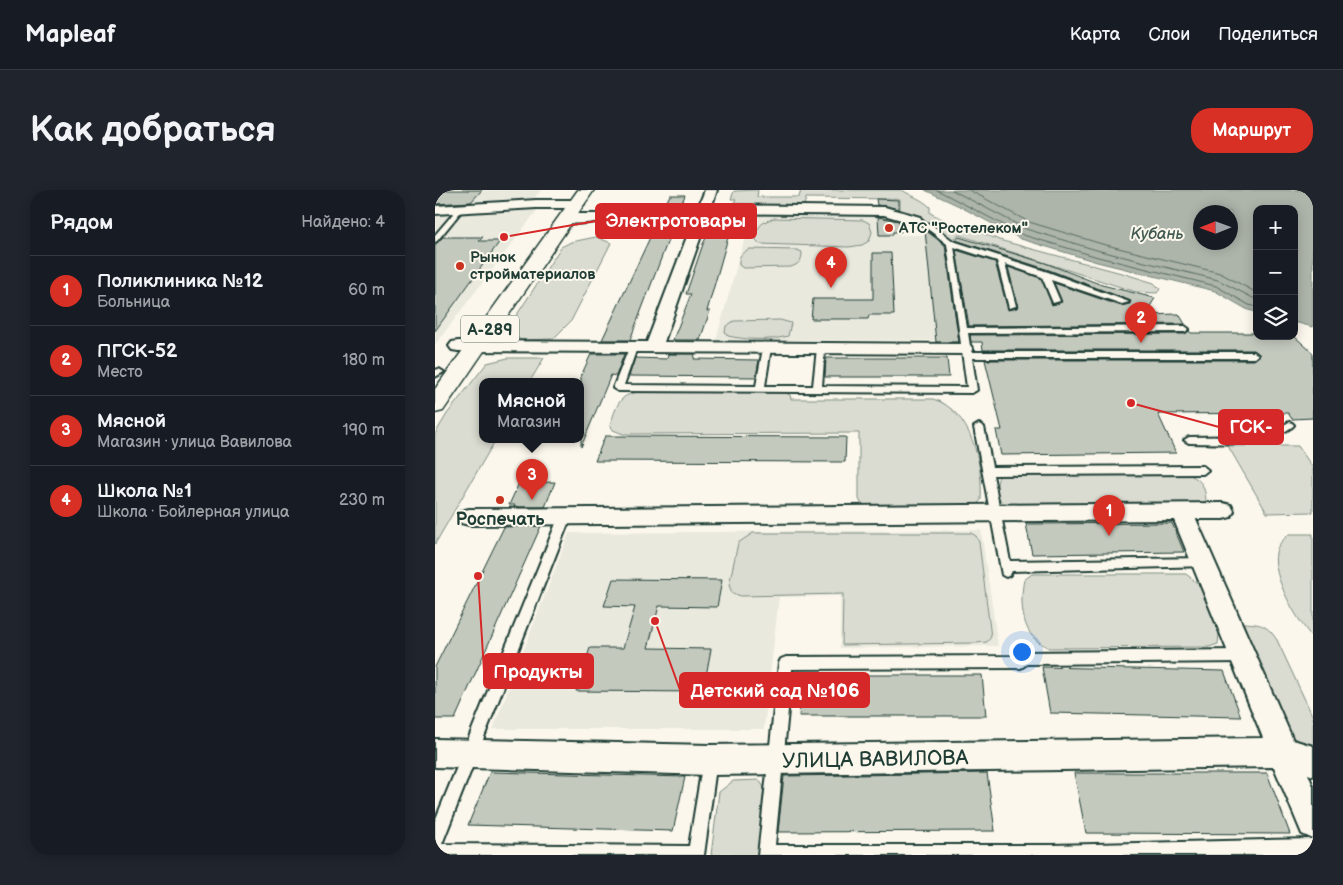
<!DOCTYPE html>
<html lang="ru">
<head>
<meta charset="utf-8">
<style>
  :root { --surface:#171b24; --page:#20242c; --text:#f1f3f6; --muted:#9ea1a6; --line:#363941; --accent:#d93025 }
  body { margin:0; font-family:"Balsamiq Sans",sans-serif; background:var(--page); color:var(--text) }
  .controls { position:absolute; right:15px; top:15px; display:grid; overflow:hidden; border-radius:10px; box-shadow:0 2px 12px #0003 }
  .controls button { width:45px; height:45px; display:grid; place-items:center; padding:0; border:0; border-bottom:1px solid var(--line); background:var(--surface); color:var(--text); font:25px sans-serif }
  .compass { position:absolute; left:758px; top:15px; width:45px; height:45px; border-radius:50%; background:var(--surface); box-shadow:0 2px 12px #0003; rotate:269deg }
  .you { position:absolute; left:586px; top:461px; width:18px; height:18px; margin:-12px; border:4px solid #fff; border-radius:50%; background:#1a73e8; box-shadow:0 0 0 8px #1a73e833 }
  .badge { display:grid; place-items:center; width:32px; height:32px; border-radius:50%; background:var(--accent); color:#fff; font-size:16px; font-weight:700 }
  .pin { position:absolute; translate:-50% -41px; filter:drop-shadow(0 1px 2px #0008) }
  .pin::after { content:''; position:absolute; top:26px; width:18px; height:15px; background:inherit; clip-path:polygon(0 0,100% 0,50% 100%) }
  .popup { position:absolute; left:44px; top:188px; width:105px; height:65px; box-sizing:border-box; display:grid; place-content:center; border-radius:10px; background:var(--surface); filter:drop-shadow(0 1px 4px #0005); font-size:16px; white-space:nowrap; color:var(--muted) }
  .popup b { font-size:19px; color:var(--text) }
  .popup::after { content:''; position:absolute; left:50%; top:100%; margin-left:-10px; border:10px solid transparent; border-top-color:var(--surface) }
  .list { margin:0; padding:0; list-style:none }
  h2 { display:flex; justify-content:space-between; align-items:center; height:65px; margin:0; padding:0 20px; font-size:21px }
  h2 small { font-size:16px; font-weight:400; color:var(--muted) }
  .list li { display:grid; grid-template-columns:32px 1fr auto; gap:15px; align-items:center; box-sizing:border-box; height:70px; padding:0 20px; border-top:1px solid var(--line) }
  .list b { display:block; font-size:19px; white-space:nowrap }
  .list p { margin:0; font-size:16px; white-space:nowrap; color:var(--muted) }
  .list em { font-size:16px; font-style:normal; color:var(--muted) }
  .icon { flex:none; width:28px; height:28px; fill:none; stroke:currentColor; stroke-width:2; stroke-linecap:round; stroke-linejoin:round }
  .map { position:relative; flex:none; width:878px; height:665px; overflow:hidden; border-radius:20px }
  header { display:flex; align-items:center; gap:30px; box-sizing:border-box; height:70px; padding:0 25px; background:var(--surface); border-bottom:1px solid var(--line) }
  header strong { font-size:24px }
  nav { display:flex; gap:28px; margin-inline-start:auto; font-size:18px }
  .intro { display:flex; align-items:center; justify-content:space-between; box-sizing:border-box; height:120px; padding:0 30px }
  h1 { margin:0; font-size:35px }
  .button { padding:12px 22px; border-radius:20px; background:var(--accent); color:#fff; font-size:18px; font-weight:700 }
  main { display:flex; gap:30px; padding:0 30px }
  aside { flex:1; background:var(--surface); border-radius:20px; box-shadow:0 2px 12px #0003 }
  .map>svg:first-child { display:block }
  .built { fill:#eae9de }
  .green { fill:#dbdcd1; stroke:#7d8c82 }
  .water { fill:#adb4aa; stroke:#74847b; fill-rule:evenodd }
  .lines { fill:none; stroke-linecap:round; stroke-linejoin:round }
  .shore { stroke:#586d63; stroke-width:1 }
  .building { fill:#c4c9be; stroke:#1f3d34 }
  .service-casing { stroke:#1f3d34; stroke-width:4 }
  .minor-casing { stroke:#1f3d34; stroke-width:4 }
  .trunk-casing { stroke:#1f3d34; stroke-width:3 }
  .service { fill:#fbf7ec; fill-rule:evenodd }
  .minor { fill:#fbf7ec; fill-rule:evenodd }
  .trunk { fill:#fbf7ec; fill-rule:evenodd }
  .poi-dot { fill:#c8321e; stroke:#fbf7ec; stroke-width:2 }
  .labels { text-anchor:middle; stroke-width:4; stroke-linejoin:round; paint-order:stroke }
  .far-poi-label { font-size:15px; font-weight:bold; fill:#1f3d34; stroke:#fbf7ec; text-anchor:start }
  .far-water-label { font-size:16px; font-style:italic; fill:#425b52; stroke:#fbf7ec }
  .shield { fill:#fbf7ec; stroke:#61756b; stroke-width:1 }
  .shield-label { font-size:16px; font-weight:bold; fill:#1f3d34 }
  .poi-label { font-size:18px; font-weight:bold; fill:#1f3d34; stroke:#fbf7ec }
  .near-street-label { font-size:21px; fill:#1f3d34; stroke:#fbf7ec }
  .leader { fill:none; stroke:#d62828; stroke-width:2 }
  .callout-dot { fill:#d62828; stroke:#fbf7ec; stroke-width:2 }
  .callout { fill:#d62828; stroke:#d62828; stroke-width:2 }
  .callout-label { font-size:19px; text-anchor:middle; font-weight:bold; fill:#fff }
</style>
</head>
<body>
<header>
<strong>Mapleaf</strong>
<nav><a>Карта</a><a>Слои</a><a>Поделиться</a></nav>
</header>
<div class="intro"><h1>Как добраться</h1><a class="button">Маршрут</a></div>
<main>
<aside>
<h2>Рядом<small>Найдено: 4</small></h2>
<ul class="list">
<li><span class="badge">1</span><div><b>Поликлиника №12</b><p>Больница</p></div><em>60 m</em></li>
<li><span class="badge">2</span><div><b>ПГСК-52</b><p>Место</p></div><em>180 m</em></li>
<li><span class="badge">3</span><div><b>Мясной</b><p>Магазин · улица Вавилова</p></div><em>190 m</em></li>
<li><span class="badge">4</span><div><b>Школа №1</b><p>Школа · Бойлерная улица</p></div><em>230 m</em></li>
</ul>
</aside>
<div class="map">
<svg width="878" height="665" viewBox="0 0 878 665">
  <rect width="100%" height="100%" fill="#fbf7ec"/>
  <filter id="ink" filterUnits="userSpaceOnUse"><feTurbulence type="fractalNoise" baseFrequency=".02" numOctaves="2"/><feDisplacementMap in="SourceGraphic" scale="10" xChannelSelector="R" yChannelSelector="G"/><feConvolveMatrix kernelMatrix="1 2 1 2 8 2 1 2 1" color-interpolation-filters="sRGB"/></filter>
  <g filter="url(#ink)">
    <!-- built -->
    <g class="built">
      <polygon points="26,0 106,0 99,9 12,15"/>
      <polygon points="104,18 0,155 0,24"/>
      <polygon points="317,22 442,23 444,45 491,45 501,150 281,150"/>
      <polygon points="546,340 563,456 405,458 405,406 344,407 329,539 58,539 134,343"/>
    </g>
    <!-- green -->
    <g class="green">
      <path d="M 323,0 L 322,7 L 364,7 L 366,0 L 467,0 C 476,6 487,9 495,17 L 495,23 L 515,33 L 533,37 L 564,50 L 690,84 L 719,93 L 725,99 L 722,103 L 701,102 L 524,45 L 517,50 L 493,33 L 465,20 L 465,9 L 371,8 L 369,16 L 303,15 L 300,12 L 301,9 L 296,9 L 299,1 Z"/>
      <path d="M 339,28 L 428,30 L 434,33 L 437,42 L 434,51 L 427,55 L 414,57 L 325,54 L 321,50 C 321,36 327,32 339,28 Z"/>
      <polygon points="161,47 176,53 136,131 118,149 86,150 72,140 126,57 136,52"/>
      <path d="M 315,59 L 362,60 L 367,62 C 367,71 364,74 356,77 L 308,78 L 304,75 C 303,66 307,62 315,59 Z"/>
      <path d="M 345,130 L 356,133 L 353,146 C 335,151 311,150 293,146 L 290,142 L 291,136 L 299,131 Z"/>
      <polygon points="73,168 109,168 95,191 48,191 48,249 61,249 0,354 0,244 12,224 52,173"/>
      <path d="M 214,201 L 349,202 L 355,205 L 356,209 L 498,209 C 537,221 548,274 546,310 L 539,317 L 437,317 L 427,315 L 424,309 L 424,243 L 188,244 L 178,240 L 175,235 C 184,209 185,203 214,201 Z"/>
      <polygon points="793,256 863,256 878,278 878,322 832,323"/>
      <path d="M 749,283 C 765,288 770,294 771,311 L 764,315 L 573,316 C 562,312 560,297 564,286 L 584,284 Z"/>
      <polygon points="318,343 536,343 541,346 544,352 556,447 552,452 541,453 407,455 408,404 306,406 297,403 294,395 303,353"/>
      <path d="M 854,344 L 878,344 L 878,448 C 863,432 836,386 841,363 C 842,355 848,350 854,344 Z"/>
      <path d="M 597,384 L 751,384 L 767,397 L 784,443 L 783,454 L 774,457 L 614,458 C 609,455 604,453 600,449 C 586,436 585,408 589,390 Z"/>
      <path d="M 809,433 C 827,434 832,435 842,450 L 878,527 L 878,561 L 861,556 L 850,544 L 805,440 Z"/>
      <polygon points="324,590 333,603 327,665 276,665 284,602 298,591"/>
    </g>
    <!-- water -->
    <path class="water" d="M 490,0 L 878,0 L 878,137 L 859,132 L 859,19 L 822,19 L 822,122 L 813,120 L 780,101 L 662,72 L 586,49 L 522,15 ZM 766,22 L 796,22 L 796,52 L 766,52 Z"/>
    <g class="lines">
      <!-- shore -->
      <g class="shore">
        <polyline points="502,0 588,45 663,67 781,96 814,115 822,117"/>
        <polyline points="517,0 591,39 665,61 783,90 822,110"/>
        <polyline points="534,0 594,32 667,54 785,83 822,103"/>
      </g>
    </g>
    <!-- building -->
    <g class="building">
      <polygon points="0,0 47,0 36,12 0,14"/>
      <polygon points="235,5 250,5 247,13 231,13"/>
      <polygon points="441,9 464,10 464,19 442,15"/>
      <polygon points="226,24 243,24 195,150 167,150"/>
      <polygon points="282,25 302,25 292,51 272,121 275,121 265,150 238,150 256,104 251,104 268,54"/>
      <polygon points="443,27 464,31 466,42 458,42 458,45 444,45"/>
      <polygon points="490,40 510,55 524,152 501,152"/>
      <polygon points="8,47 48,47 44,51 65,51 0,141 0,55"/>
      <polygon points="524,47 610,73 667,95 720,108 710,125 744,124 750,134 534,136 521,60 560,72 573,120 582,118 583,116 573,77 606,88 617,115 627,112 619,93 686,116 695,114 696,111 614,80 520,50"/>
      <polygon points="438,63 456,63 459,125 434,125 433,129 376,129 378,109 438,109"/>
      <polygon points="754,141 756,143 822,143 822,146 859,146 878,163 878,228 857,229 853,223 723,224 741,263 566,265 561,240 567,240 550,170 819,170 825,165 819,160 548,160 547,152 536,152 535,145 750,144"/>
      <polygon points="156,164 189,164 181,186 176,185 146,257 146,186"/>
      <polygon points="233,164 260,164 259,169 324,170 321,187 194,186 200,168 232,169"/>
      <polygon points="391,168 512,168 514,187 390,187"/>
      <polygon points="170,246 411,247 410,272 160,271"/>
      <polygon points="120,292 110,317 79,317 80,315 74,315 84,293"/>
      <polygon points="737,333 749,362 597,364 591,334"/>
      <polygon points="106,336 20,529 0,529 0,477 69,337"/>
      <polygon points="178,389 287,390 282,417 224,416 213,458 276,459 268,502 141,501 155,458 188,458 200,417 169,416"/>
      <polygon points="607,477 789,481 806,527 615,523"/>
      <polygon points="368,485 547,485 551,526 364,526"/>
      <polygon points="55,582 250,587 238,641 33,635"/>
      <polygon points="552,583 560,641 343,642 349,586"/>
      <polygon points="639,583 832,583 855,644 651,643"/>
    </g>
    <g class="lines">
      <defs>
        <g id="service">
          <polygon points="24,17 29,18 2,51 0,52 0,45"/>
          <path d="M 487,31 L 497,35 L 518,51 L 613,82 L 694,112 L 687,114 L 616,90 L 625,111 L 618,113 L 607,87 L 570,74 L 581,116 L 574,118 L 562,71 L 519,57 L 532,138 L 750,136 L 754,139 L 750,142 L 533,143 L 536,162 L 819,162 L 823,165 L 819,168 L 537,168 L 542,200 L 537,203 L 183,201 L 178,198 L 194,158 L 198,155 L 202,158 L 189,195 L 321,196 L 328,158 L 332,155 L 336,158 L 330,196 L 378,196 L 382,158 L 386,155 L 390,158 L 387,196 L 532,197 L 512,54 C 502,46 493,39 484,33 Z"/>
          <polygon points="4,179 9,182 0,187 0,180"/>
          <path d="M 854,232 L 857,233 L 859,235 L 857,237 C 826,258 790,253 754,253 L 749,250 L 754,247 L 821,246 L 837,242 Z"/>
          <polygon points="544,234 549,237 557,277 768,276 773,280 768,284 558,285 575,371 769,368 773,370 775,373 773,376 577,381 575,385 571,387 567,385 539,237"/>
          <polygon points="130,322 136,326 7,654 254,656 268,570 270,565 275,563 280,565 282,570 269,665 0,665 0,631 124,326"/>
          <polygon points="808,460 813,462 815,466 813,470 808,472 592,474 586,478 357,479 340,655 616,655 878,649 878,665 323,665 344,473 346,469 351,467 580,466 586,462"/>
        </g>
        <g id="minor">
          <path d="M 270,0 L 282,0 L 277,15 L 450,17 L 485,27 L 487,30 L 480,34 L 449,25 L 274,23 L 229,152 L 529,154 L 535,155 L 538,159 L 535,163 L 529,164 L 23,161 L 17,160 L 14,156 L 17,152 L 23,151 L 212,152 L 261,23 C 242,23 221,20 202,23 C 187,25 137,42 126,28 L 133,24 L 167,24 L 202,15 L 264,15 Z"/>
          <polygon points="101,10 142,10 149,14 142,18 101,18 0,24 0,16"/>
          <polygon points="788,313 796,315 799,321 796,327 788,329 761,329 858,550 878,556 878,586 873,584 878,596 878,649 867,644 839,577 275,585 0,577 0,549 275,555 828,548 739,330 34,335 26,333 23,327 26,321 34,319"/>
        </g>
        <polygon id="trunk" points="143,0 159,0 8,221 0,223 0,199"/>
      </defs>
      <!-- service casing -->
      <use href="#service" class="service-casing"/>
      <!-- minor casing -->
      <use href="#minor" class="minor-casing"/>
      <!-- trunk casing -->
      <use href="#trunk" class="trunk-casing"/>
      <!-- service -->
      <use href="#service" class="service"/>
      <!-- minor -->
      <use href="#minor" class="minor"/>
      <!-- trunk -->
      <use href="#trunk" class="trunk"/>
    </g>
  </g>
  <!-- markers -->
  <g class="poi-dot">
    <circle cx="454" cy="38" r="5"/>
    <circle cx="25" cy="76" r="5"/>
    <circle cx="65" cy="310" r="5"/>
  </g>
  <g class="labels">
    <!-- far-poi labels -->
    <g class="far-poi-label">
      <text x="464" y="43">АТС "Ростелеком"</text>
      <text x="35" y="72">Рынок<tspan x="35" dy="17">стройматериалов</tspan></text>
    </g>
    <!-- far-water labels -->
    <g class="far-water-label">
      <text x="722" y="49">Кубань</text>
    </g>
    <!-- shield labels -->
    <rect class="shield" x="26" y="125.5" width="58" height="27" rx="4"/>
    <g class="shield-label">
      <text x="55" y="145">А-289</text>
    </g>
    <!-- poi labels -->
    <g class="poi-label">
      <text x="65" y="335">Роспечать</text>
    </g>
    <!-- near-street labels -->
    <g class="near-street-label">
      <text transform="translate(440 569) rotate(-1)" y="7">УЛИЦА ВАВИЛОВА</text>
    </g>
  </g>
  <!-- callouts -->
  <path class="leader" d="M69 47L161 31M696 213L784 237M43 386L49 481M220 431L245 500"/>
  <g class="callout-dot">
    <circle cx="69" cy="47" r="5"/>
    <circle cx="696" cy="213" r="5"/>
    <circle cx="43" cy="386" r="5"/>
    <circle cx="220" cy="431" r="5"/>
  </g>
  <g class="callout">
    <rect x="161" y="14" width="160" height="34" rx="5"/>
    <rect x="784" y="220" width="64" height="34" rx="5"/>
    <rect x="49" y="464" width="109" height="34" rx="5"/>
    <rect x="245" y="483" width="189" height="34" rx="5"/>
  </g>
  <g class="callout-label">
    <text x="241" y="37">Электротовары</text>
    <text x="816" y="243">ГСК-</text>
    <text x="103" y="488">Продукты</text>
    <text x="340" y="507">Детский сад №106</text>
  </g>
</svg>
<div class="controls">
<button>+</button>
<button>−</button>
<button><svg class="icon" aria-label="layers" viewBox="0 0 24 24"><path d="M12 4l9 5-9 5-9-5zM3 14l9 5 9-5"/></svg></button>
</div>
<svg class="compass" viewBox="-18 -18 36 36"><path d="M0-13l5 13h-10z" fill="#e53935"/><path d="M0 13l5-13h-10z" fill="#9ea1a6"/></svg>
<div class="you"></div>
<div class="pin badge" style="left:674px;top:346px">1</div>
<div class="pin badge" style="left:706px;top:153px">2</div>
<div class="pin badge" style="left:97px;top:310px">3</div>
<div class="popup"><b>Мясной</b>Магазин</div>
<div class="pin badge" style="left:396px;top:98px">4</div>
</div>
</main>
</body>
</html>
